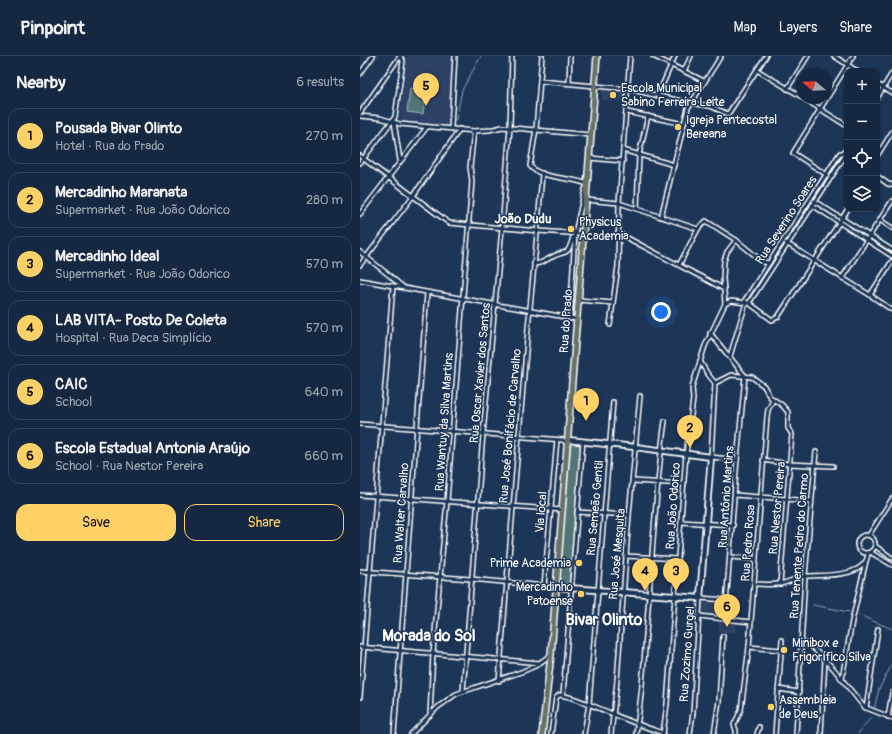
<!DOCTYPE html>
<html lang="en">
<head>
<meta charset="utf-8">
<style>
  :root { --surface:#162841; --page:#1f3048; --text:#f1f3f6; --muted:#9ea6b1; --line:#35445a; --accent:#ffd166 }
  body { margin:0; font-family:Pangolin,sans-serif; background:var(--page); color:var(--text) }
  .controls { position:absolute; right:12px; top:12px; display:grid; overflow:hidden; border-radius:8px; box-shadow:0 1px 3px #0004 }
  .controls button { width:36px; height:36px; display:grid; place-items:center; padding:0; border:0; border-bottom:1px solid var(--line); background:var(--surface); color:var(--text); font:20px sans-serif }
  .compass { position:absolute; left:436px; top:12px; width:36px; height:36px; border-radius:50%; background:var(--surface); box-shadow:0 1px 3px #0004; rotate:289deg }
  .you { position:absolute; left:301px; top:256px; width:14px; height:14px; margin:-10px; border:3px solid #fff; border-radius:50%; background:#1a73e8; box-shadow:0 0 0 6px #1a73e833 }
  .badge { display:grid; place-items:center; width:26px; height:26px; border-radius:50%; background:var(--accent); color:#111; font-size:13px; font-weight:700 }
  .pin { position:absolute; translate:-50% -33px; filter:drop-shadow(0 1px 2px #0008) }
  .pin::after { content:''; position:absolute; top:21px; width:14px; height:12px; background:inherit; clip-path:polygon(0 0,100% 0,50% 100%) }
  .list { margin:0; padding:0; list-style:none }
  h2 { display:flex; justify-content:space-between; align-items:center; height:52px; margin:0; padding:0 16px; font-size:17px }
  h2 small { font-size:13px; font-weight:400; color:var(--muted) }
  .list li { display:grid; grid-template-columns:26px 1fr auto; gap:12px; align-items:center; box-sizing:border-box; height:56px; margin:0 8px 8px; padding:0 8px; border:1px solid var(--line); border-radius:12px }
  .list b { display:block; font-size:15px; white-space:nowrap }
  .list p { margin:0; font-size:13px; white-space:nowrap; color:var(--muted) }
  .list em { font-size:13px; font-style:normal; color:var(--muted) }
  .actions { display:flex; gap:8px; padding:12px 16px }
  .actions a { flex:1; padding:9px 0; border:1px solid var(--accent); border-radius:12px; text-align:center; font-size:14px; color:var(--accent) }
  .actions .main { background:var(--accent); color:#111 }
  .icon { flex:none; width:22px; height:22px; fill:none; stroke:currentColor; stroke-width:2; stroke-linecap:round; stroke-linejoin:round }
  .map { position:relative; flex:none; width:532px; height:678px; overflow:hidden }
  header { display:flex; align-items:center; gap:24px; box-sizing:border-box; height:56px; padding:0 20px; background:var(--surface); border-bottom:1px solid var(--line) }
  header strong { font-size:19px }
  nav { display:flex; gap:22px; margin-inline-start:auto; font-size:14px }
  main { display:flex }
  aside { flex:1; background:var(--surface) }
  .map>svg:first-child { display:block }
  .built { fill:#2e4367 }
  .green { fill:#527474; stroke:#a8baba }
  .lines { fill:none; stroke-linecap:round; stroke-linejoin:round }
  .stream { stroke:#8ba5b6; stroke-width:1 }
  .street-casing { stroke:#fff; stroke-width:6 }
  .secondary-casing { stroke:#fff; stroke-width:8 }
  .primary-casing { stroke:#fff; stroke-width:8 }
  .street { stroke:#1d3557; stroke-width:3 }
  .secondary { stroke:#1d3557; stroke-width:4.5 }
  .primary { stroke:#697266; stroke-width:5 }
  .poi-dot { fill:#ffd166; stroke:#1d3557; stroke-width:1.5 }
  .labels { text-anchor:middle; stroke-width:3; stroke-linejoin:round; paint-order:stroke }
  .poi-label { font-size:12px; fill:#fff; stroke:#1d3557; text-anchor:start }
  .street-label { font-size:12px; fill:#fff; stroke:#1d3557 }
  .neighbourhood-label { font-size:13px; font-weight:bold; fill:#fff; stroke:#1d3557 }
  .district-label { font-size:16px; font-weight:bold; fill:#fff; stroke:#1d3557 }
</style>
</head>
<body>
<header>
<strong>Pinpoint</strong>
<nav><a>Map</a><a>Layers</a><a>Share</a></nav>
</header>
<main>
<aside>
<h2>Nearby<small>6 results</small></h2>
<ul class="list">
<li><span class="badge">1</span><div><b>Pousada Bivar Olinto</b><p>Hotel · Rua do Prado</p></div><em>270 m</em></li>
<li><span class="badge">2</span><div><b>Mercadinho Maranata</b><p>Supermarket · Rua João Odorico</p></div><em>280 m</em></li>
<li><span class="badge">3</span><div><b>Mercadinho Ideal</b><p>Supermarket · Rua João Odorico</p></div><em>570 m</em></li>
<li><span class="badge">4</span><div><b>LAB VITA- Posto De Coleta</b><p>Hospital · Rua Deca Simplício</p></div><em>570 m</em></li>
<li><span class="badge">5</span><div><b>CAIC</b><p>School</p></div><em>640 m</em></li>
<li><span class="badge">6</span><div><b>Escola Estadual Antonia Araújo</b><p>School · Rua Nestor Pereira</p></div><em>660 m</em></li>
</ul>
<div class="actions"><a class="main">Save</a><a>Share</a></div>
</aside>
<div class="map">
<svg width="532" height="678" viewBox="0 0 532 678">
  <rect width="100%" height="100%" fill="#1d3557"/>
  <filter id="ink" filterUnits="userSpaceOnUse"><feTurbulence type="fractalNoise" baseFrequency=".025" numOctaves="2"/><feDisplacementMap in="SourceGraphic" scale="8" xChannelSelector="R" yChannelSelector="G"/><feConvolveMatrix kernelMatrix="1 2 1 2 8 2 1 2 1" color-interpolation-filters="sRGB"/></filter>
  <g filter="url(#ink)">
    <!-- built -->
    <g class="built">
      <polygon points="47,0 94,0 90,69 39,66"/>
      <polygon points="242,32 264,34 263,45 242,44"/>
      <polygon points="343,546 364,548 363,561 341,559"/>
      <polygon points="359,564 376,565 375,577 358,576"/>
    </g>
    <!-- green -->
    <g class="green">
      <polygon points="50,32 66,35 63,58 47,56"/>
      <polygon points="211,387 221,388 209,529 199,529"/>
    </g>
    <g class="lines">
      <!-- stream -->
      <g class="stream">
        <polyline points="96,64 102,34 121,0"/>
        <polyline points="453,549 489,556"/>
        <polyline points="499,559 532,573"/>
        <polyline points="514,653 519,633 532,608"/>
        <polyline points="498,678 511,661"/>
      </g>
      <defs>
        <g id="street">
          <path d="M 182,0 L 176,73 L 170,110 C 180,123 213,121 227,128"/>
          <polyline points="293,0 344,25"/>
          <polyline points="474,0 497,15"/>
          <polyline points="397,14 442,41"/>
          <polyline points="324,15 331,0"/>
          <polyline points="0,18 13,0"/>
          <polyline points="180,25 268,33 330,47 350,50 368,58 406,0"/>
          <polyline points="209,27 210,0"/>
          <polyline points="517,28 532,37"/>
          <polyline points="427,33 448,0"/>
          <polyline points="298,39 315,0"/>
          <polyline points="443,42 487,70"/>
          <polyline points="517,42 532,17"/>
          <polyline points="267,56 324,68"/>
          <polyline points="0,57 40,0"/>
          <polyline points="0,60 20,62 40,68 114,75 129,74 142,71 231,79"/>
          <polyline points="34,66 40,104"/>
          <polyline points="91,72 95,0"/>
          <polyline points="263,94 314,109"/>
          <polyline points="484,97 480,97 385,244 385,247 389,247 412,264 418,261 488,153"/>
          <polyline points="0,100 89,167 178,175 223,178"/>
          <polyline points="517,100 532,76"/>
          <polyline points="229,102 263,105"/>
          <polyline points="0,107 35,61 43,5 40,0"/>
          <polyline points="467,119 433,97 493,0"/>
          <polyline points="517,120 528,128 532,129"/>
          <polyline points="226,144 259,147 338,173"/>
          <polyline points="454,145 532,194"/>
          <polyline points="452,149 532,200"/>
          <polyline points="277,153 279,99 288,60"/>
          <polyline points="0,158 67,71"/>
          <polyline points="301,161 328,52 361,0"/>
          <polyline points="520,164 532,172"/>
          <polyline points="258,177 364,233"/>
          <polyline points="426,187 510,239 532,254"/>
          <polyline points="0,196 30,220 44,232"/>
          <path d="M 174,208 C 185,207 183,205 192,201 C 207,193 207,202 213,181"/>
          <polyline points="0,209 53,140 100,73"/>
          <polyline points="319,209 338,173 346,165 376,184 403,206 409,207"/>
          <polyline points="482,222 532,145"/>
          <polyline points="0,224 216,263"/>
          <polyline points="510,239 532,205"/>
          <polyline points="218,244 253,247"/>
          <polyline points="389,247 485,100 484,97 487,91"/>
          <polyline points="365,248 371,245 386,247 370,300"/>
          <polyline points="210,263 215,177 225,133"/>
          <polyline points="250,269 258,210 259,147 270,0"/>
          <polyline points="350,277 385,320 376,415 365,562"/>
          <polyline points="340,305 347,317 355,327"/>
          <polyline points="355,327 371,319 392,321 404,330 410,341 422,349 428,356 428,372 432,378 420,528"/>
          <polyline points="355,327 351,401 377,404"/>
          <polyline points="0,368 203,384 207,387"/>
          <polyline points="403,404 429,408 473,410"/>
          <polyline points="273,425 324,428"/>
          <polyline points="0,439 203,454"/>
          <polyline points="375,439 451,445"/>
          <polyline points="217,456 269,459"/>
          <polyline points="321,466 373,469"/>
          <circle cx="506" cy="488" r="9"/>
          <polyline points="509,479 532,443"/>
          <polyline points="515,490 532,502"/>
          <polyline points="510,496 532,509"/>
          <polyline points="266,500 318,503"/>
          <polyline points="370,501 396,503"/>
          <polyline points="0,515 111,523 196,531"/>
          <path d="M 394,528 C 402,528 411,529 419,528 C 428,527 437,521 446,520 C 464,519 507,522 508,497"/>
          <polyline points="184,530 197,384"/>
          <polyline points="339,560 391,566"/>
          <polyline points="442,586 450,589 473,612 504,651 532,662"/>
          <polyline points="0,591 180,607"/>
          <polyline points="389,591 421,594"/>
          <polyline points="482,623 492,565 506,505"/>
          <path d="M 139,625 C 148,515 156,405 166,295 C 171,236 178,177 182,117"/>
          <polyline points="418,633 439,636"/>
          <polyline points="103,635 123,378 142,172 150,71 152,0"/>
          <polyline points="203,639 223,385"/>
          <polyline points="0,641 33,230"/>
          <polyline points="506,652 518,573"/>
          <polyline points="438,656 462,658"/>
          <polyline points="70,659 73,597 87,445 112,125 110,111 114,75"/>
          <polyline points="528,661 532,637"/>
          <polyline points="34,678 67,237"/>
          <polyline points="51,678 78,651 96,638 161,616 175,610 191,599"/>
          <path d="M 191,678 L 196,642 L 199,639 C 214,640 234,651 248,656 C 266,664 285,671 303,677"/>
          <polyline points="224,678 229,648 253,346"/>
          <polyline points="251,678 257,625 269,459 280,340"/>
          <path d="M 276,678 C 281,645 284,611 286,578 C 292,507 295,435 305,365"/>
          <polyline points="303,678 307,648 315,540 326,398 333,343 332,331 345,290 365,248 363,222 364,205 367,196 376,184"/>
          <polyline points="330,678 333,657 340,542 366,544"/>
          <polyline points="354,678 359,645 363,580"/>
          <polyline points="376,678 376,674 374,669 381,654 389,591 407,361 408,354 413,344"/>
          <polyline points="397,678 399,671"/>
          <polyline points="415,678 422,584"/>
          <polyline points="436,678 445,520 456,396"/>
          <polyline points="461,678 465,604"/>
        </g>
        <polyline id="secondary" points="196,531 340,542 351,401 275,391 208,384"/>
        <polyline id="primary" points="182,678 191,599 237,0"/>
      </defs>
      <!-- street casing -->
      <use href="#street" class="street-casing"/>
      <!-- secondary casing -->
      <use href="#secondary" class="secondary-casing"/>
      <!-- primary casing -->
      <use href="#primary" class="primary-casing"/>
      <!-- street -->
      <use href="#street" class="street"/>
      <!-- secondary -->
      <use href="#secondary" class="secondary"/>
      <!-- primary -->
      <use href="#primary" class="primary"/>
    </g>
  </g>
  <!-- markers -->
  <g class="poi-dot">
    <circle cx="253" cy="39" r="4"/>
    <circle cx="318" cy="71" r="4"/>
    <circle cx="211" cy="173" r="4"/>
    <circle cx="219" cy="507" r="4"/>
    <circle cx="221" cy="538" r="4"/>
    <circle cx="424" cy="594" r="4"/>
    <circle cx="411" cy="651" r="4"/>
  </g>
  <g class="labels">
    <!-- poi labels -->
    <g class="poi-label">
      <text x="261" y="36">Escola Municipal<tspan x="261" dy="14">Sabino Ferreira Leite</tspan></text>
      <text x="326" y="68">Igreja Pentecostal<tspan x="326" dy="14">Bereana</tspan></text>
      <text x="219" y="170">Physicus<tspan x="219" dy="14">Academia</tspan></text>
      <text x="211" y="511" text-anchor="end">Prime Academia</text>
      <text x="213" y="535" text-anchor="end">Mercadinho<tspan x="213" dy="14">Patoense</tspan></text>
      <text x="432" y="591">Minibox e<tspan x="432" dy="14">Frigorífico Silva</tspan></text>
      <text x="419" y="648">Assembleia<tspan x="419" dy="14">de Deus</tspan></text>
    </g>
    <!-- street labels -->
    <g class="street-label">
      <text transform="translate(426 164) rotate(-57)" y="4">Rua Severino Soares</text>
      <text transform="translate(206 265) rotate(-86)" y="4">Rua do Prado</text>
      <text transform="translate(120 317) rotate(-85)" y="4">Rua Oscar Xavier dos Santos</text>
      <text transform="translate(84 366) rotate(-86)" y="4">Rua Wantuy da Silva Martins</text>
      <text transform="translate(150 370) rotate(-85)" y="4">Rua José Bonifácio de Carvalho</text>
      <text transform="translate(366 441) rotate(-86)" y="4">Rua Antônio Martins</text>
      <text transform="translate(313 450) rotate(-86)" y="4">Rua João Odorico</text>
      <text transform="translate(235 452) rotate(-85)" y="4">Rua Semeão Gentil</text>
      <text transform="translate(417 452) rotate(-85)" y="4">Rua Nestor Pereira</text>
      <text transform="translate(181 456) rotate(-85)" y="4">Via local</text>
      <text transform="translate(41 457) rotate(-86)" y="4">Rua Walter Carvalho</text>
      <text transform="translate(388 487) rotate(-86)" y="4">Rua Pedro Rosa</text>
      <text transform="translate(439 490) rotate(-86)" y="4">Rua Tenente Pedro do Carmo</text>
      <text transform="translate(257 498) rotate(-85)" y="4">Rua José Mesquita</text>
      <text transform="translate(327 598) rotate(-86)" y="4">Rua Zozimo Gurgel</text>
    </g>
    <!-- neighbourhood labels -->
    <g class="neighbourhood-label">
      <text x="163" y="167">João Dudu</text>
    </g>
    <!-- district labels -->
    <g class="district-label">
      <text x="244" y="569">Bivar Olinto</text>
      <text x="69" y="585">Morada do Sol</text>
    </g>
  </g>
</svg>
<div class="controls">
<button>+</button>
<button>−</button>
<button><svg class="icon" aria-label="locate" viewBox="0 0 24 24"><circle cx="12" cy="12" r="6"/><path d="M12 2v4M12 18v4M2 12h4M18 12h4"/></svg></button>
<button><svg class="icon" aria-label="layers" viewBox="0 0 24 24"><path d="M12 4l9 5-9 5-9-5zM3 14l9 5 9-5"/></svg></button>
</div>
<svg class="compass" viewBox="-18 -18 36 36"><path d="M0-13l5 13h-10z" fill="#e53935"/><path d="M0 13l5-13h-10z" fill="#9ea6b1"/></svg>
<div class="you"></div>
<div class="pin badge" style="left:226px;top:365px">1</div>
<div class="pin badge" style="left:330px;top:392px">2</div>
<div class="pin badge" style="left:316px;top:535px">3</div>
<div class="pin badge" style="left:285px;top:535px">4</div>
<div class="pin badge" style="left:66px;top:50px">5</div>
<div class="pin badge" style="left:367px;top:571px">6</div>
</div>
</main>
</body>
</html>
